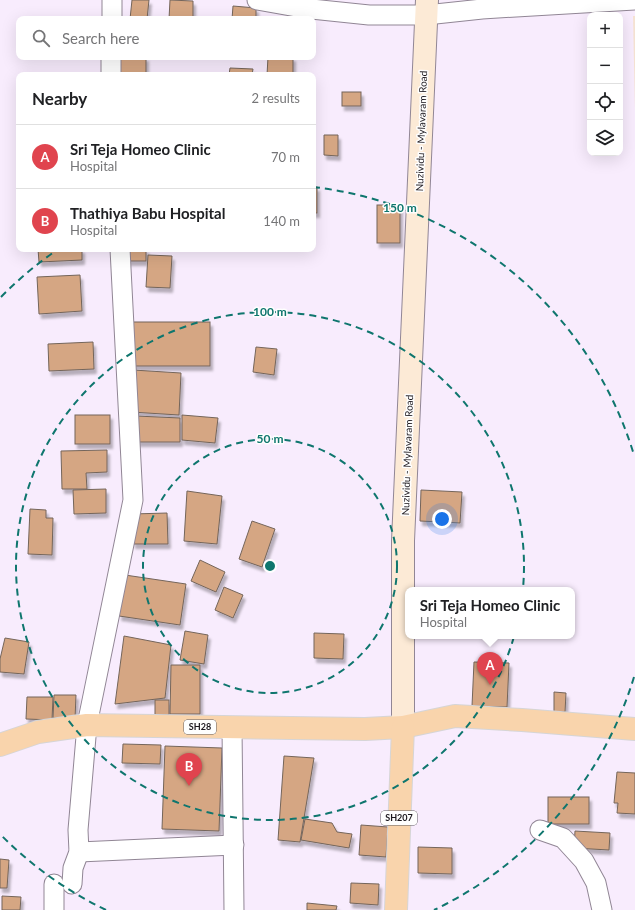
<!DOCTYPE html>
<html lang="en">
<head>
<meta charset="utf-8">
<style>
  :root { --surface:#fff; --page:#f2f2f2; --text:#202124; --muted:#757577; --line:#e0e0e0; --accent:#2563eb }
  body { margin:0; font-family:Lato,sans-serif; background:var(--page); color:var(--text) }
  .controls { position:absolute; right:12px; top:12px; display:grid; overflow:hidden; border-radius:8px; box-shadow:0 4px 16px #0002 }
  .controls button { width:36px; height:36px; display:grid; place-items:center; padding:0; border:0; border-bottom:1px solid var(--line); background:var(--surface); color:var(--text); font:20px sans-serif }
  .you { position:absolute; left:442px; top:519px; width:14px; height:14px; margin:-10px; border:3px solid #fff; border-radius:50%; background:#1a73e8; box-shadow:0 0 0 6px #1a73e833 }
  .badge { display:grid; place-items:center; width:26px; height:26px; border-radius:50%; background:var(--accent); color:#fff; font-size:13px; font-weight:700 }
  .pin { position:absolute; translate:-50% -33px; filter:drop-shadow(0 1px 2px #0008) }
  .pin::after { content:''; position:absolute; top:21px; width:14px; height:12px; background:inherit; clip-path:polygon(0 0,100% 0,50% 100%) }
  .popup { position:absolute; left:405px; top:587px; width:170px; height:52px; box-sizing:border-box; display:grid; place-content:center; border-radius:8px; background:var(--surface); filter:drop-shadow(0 1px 3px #0005); font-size:13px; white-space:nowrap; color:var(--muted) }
  .popup b { font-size:15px; color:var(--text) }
  .popup::after { content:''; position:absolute; left:50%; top:100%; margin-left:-8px; border:8px solid transparent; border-top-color:var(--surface) }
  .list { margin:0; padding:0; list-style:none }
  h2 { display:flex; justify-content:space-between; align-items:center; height:52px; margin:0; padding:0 16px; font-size:17px }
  h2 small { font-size:13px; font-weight:400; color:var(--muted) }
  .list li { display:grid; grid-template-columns:26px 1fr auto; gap:12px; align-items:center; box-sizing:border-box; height:64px; padding:0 16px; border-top:1px solid var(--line) }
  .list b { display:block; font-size:15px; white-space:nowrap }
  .list p { margin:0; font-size:13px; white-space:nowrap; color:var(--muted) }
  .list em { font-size:13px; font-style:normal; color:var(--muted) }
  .icon { flex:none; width:22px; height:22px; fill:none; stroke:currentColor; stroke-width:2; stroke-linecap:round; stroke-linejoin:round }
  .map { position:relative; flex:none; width:635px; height:910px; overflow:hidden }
  .search { position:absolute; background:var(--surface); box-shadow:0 4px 16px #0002; left:16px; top:16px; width:300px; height:44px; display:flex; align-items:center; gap:10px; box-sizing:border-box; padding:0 14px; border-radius:8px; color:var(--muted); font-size:15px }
  .panel { position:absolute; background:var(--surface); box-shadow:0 4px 16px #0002; left:16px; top:72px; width:300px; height:180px; border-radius:8px }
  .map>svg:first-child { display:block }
  .education { fill:#f6e3d3 }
  .building { fill:#d5a683; stroke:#74655a; filter:url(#shadow) }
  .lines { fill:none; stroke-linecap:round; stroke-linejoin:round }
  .street-casing { stroke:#918695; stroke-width:21 }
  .secondary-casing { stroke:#918695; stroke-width:24 }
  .primary-casing { stroke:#d6d5d6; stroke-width:24 }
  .street { stroke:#fff; stroke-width:19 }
  .secondary { stroke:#fcead6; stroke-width:22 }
  .primary { stroke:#f9d4ac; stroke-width:22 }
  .ring { fill:none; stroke:#0f766e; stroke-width:2; stroke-dasharray:7 5 }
  .labels { text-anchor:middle; stroke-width:3; stroke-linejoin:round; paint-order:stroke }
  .shield { fill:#fefefe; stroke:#5f5c60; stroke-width:1 }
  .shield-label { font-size:9px; font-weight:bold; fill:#1b171d }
  .street-label { font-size:10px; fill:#1b171d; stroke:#fefefe }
  .centre { fill:#0f766e; stroke:#fefefe; stroke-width:2 }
  .ring-label { font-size:12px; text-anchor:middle; font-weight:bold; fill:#0f766e; stroke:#fefefe; stroke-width:3; stroke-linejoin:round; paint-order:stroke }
</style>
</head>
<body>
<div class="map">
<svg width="635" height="910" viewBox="0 0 635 910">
  <defs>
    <filter id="shadow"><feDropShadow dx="2.5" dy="4.5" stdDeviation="1" flood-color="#0004"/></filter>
  </defs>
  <rect width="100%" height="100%" fill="#f8ecfd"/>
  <!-- education -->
  <polygon class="education" points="633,16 635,16 635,111"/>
  <!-- building -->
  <g class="building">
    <polygon points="132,0 149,0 147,19 130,19"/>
    <polygon points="170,0 193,1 193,19 169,19"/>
    <polygon points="233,6 256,8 256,19 232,19"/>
    <rect x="116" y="57" width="30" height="18"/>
    <polygon points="268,57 293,57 293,75 267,75"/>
    <polygon points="230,68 253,69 252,75 229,75"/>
    <rect x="342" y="92" width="19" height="14"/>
    <polygon points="324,135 338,135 338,156 324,155"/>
    <rect x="313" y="187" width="4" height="26"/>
    <rect x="377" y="205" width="23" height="38"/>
    <polygon points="38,249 82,249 82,260 39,262"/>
    <rect x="127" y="249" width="19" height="12"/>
    <polygon points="148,255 172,256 170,288 146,287"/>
    <polygon points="80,275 82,311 39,314 37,277"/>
    <rect x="128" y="322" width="82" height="44"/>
    <polygon points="93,342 94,369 49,371 48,344"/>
    <polygon points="256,347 277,349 274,375 253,372"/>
    <polygon points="133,370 181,373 179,415 131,412"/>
    <rect x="75" y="415" width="35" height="29"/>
    <polygon points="182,415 218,418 215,443 182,440"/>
    <polygon points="136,416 180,418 180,442 137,442"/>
    <polygon points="107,450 107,472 86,473 87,489 62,489 61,451"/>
    <polygon points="106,489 106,513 74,514 73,490"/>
    <polygon points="421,490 462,492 460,523 420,521"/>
    <polygon points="187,491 222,496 217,544 184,541"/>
    <polygon points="30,509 46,510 46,518 53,518 52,555 28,554"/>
    <polygon points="167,513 168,544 133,544 132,514"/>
    <polygon points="252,521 275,529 262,567 239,559"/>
    <polygon points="200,560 225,572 216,592 191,581"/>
    <polygon points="125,575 186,584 180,625 119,616"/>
    <polygon points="224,587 243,595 233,618 215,610"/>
    <polygon points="185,631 208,635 204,664 180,660"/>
    <polygon points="314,633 344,634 343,659 314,658"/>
    <polygon points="124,636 171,645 165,698 115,704"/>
    <polygon points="5,638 29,642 24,674 0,672 0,659"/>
    <polygon points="474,662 509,663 507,707 472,706"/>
    <polygon points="171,665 200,665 200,714 170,714"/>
    <polygon points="554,692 566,693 565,712 554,712"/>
    <polygon points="54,695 76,695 75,719 53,718"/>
    <polygon points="27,697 53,697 52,720 26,719"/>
    <rect x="155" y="700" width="14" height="15"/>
    <polygon points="123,744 161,745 160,764 122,763"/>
    <polygon points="165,746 222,748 219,831 162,829"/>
    <polygon points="284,756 314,758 300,842 278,840"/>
    <polygon points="617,772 635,773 635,814 617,813 618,803 614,803"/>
    <rect x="548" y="797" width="41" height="27"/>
    <polygon points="305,819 332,823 337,832 352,834 349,848 301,840"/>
    <polygon points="361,825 388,827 386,857 359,855"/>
    <polygon points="575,831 610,833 609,850 574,848"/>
    <polygon points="418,847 452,848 452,874 418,873"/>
    <polygon points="0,859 9,860 7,888 0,888"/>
    <polygon points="351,883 379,884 378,905 350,903"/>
    <polygon points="2,896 21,897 20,910 2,910"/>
    <polygon points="307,903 337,906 336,910 307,910"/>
  </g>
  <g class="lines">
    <defs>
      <g id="street">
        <polyline points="257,0 302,8 369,15 426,15 482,9 635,0"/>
        <polyline points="112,19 112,0"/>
        <polyline points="111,75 111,57"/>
        <polyline points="232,727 234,910"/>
        <polyline points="540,830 563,838 584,861 596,883 602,910"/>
        <polyline points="79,852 234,845"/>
        <polyline points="72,884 73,868 79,852 78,830 87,725 133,500 120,249"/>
        <polyline points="54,910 54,884"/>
      </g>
      <polyline id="secondary" points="403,727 403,541 427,0"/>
      <g id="primary">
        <polyline points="0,745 38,732 87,725 365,729 403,727 455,716 522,720 635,729"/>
        <polyline points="396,910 403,727"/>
      </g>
    </defs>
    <!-- street casing -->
    <use href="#street" class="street-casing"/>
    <!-- secondary casing -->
    <use href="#secondary" class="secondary-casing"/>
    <!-- primary casing -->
    <use href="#primary" class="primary-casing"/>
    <!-- street -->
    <use href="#street" class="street"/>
    <!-- secondary -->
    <use href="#secondary" class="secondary"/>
    <!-- primary -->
    <use href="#primary" class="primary"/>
  </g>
  <!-- distance rings -->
  <g class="ring">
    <circle cx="270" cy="566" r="127"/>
    <circle cx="270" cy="566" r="254"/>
    <path d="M634 677A381 381 0 0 1 434 910M106 910A381 381 0 0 1 1 835M1 297A381 381 0 0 1 57 250M313 187A381 381 0 0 1 634 455"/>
  </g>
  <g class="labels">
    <!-- shield labels -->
    <g class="shield">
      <rect x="184" y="720" width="32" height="14" rx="3"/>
      <rect x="381" y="811" width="36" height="14" rx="3"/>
    </g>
    <g class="shield-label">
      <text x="200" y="730">SH28</text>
      <text x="399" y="821">SH207</text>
    </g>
    <!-- street labels -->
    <g class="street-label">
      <text transform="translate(421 131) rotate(-88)" y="4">Nuzividu - Mylavaram Road</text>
      <text transform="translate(407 455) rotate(-88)" y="4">Nuzividu - Mylavaram Road</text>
    </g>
  </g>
  <circle cx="270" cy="566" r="6" class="centre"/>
  <g class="ring-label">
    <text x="400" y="212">150 m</text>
    <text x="270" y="316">100 m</text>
    <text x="270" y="443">50 m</text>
  </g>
</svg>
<div class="controls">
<button>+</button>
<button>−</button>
<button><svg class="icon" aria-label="locate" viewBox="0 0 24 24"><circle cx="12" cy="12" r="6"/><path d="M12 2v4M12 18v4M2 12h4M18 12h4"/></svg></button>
<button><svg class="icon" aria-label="layers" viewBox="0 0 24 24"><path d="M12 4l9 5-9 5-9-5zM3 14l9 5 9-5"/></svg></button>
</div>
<div class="you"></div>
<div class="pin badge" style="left:490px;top:685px;background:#e0444e">A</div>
<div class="popup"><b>Sri Teja Homeo Clinic</b>Hospital</div>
<div class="pin badge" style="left:189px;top:786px;background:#e0444e">B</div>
<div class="search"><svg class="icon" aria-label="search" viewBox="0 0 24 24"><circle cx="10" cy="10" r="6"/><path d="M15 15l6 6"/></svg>Search here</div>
<section class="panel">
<h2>Nearby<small>2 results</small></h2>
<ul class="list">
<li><span class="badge" style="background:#e0444e">A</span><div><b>Sri Teja Homeo Clinic</b><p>Hospital</p></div><em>70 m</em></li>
<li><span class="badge" style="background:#e0444e">B</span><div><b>Thathiya Babu Hospital</b><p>Hospital</p></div><em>140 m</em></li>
</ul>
</section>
</div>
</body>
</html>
